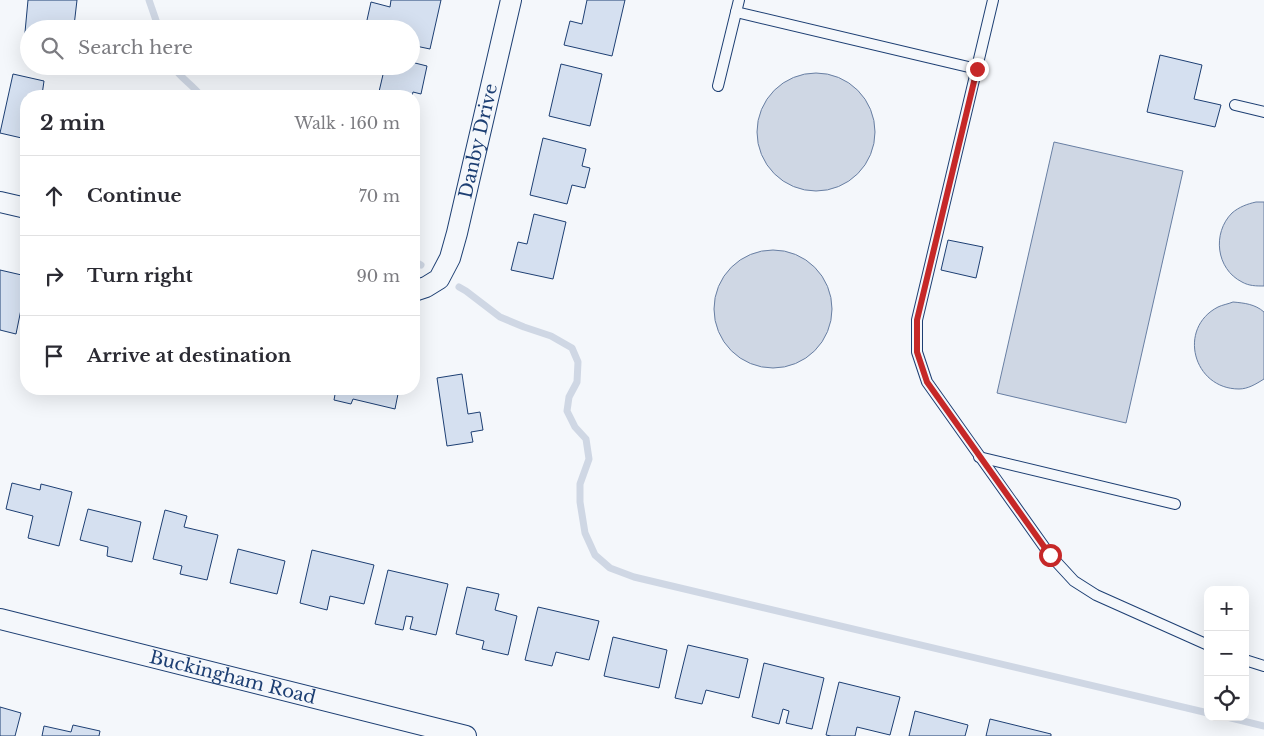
<!DOCTYPE html>
<html lang="en">
<head>
<meta charset="utf-8">
<style>
  :root { --surface:#fff; --page:#f2f2f3; --text:#2b2b33; --muted:#7c7c81; --line:#e1e1e2 }
  body { margin:0; font-family:"Libre Baskerville",serif; background:var(--page); color:var(--text) }
  .controls { position:absolute; right:15px; bottom:15px; display:grid; overflow:hidden; border-radius:10px; box-shadow:0 5px 20px #0002 }
  .controls button { width:45px; height:45px; display:grid; place-items:center; padding:0; border:0; border-bottom:1px solid var(--line); background:var(--surface); color:var(--text); font:25px sans-serif }
  .stop { position:absolute; width:15px; height:15px; margin:-11px; border:4px solid #c62828; border-radius:50%; background:#fff }
  .stop.end { background:#c62828; border-color:#fff; box-shadow:0 1px 5px #0008 }
  .list { margin:0; padding:0; list-style:none }
  h2 { display:flex; justify-content:space-between; align-items:center; height:65px; margin:0; padding:0 20px; font-size:21px }
  h2 small { font-size:16px; font-weight:400; color:var(--muted) }
  .list li { display:grid; grid-template-columns:32px 1fr auto; gap:15px; align-items:center; box-sizing:border-box; height:80px; padding:0 20px; border-top:1px solid var(--line) }
  .list b { display:block; font-size:19px; white-space:nowrap }
  .list em { font-size:16px; font-style:normal; color:var(--muted) }
  .icon { flex:none; width:28px; height:28px; fill:none; stroke:currentColor; stroke-width:2; stroke-linecap:round; stroke-linejoin:round }
  .map { position:relative; flex:none; width:1264px; height:736px; overflow:hidden }
  .search { position:absolute; background:var(--surface); box-shadow:0 5px 20px #0002; left:20px; top:20px; width:400px; height:55px; display:flex; align-items:center; gap:12px; box-sizing:border-box; padding:0 18px; border-radius:28px; color:var(--muted); font-size:19px }
  .panel { position:absolute; background:var(--surface); box-shadow:0 5px 20px #0002; left:20px; top:90px; width:400px; height:305px; border-radius:20px }
  .map>svg:first-child { display:block }
  .water { fill:#cfd7e4; stroke:#687fa3 }
  .lines { fill:none; stroke-linecap:round; stroke-linejoin:round }
  .stream { stroke:#cfd7e4; stroke-width:7 }
  .building { fill:#d5e0f0; stroke:#1d3f73 }
  .lane-casing { stroke:#1d3f73; stroke-width:12 }
  .street-casing { stroke:#1d3f73; stroke-width:22 }
  .lane { stroke:#f4f7fb; stroke-width:10 }
  .street { stroke:#f4f7fb; stroke-width:20 }
  .route { stroke:#c62828; stroke-width:6 }
  .labels { text-anchor:middle; stroke-width:4; stroke-linejoin:round; paint-order:stroke }
  .street-label { font-size:18px; fill:#1d3f73; stroke:#f4f7fb }
</style>
</head>
<body>
<div class="map">
<svg width="1264" height="736" viewBox="0 0 1264 736">
  <rect width="100%" height="100%" fill="#f4f7fb"/>
  <!-- water -->
  <g class="water">
    <circle cx="816" cy="132" r="59"/>
    <polygon points="1054,142 1183,171 1126,423 997,393"/>
    <path d="M 1256,202 L 1264,202 L 1264,286 C 1256,286 1249,286 1242,282 C 1216,269 1212,233 1232,213 C 1239,207 1247,204 1256,202 Z"/>
    <circle cx="773" cy="309" r="59"/>
    <path d="M 1233,302 C 1244,303 1255,304 1264,312 L 1264,379 C 1256,384 1248,389 1239,389 C 1193,389 1177,328 1218,307 C 1222,305 1228,304 1233,302 Z"/>
  </g>
  <g class="lines">
    <!-- stream -->
    <g class="stream">
      <polyline points="149,0 159,29"/>
      <path d="M 173,66 C 180,78 193,85 201,96"/>
      <polyline points="414,261 421,265"/>
      <polyline points="459,287 466,291 500,317 524,327 551,336 572,348 578,362 577,382 569,397 567,411 575,427 586,439 589,459 580,484 580,502 585,533 595,555 610,568 634,577 1208,713"/>
      <polyline points="1227,717 1264,726"/>
    </g>
  </g>
  <!-- building -->
  <g class="building">
    <polygon points="28,0 77,0 74,26 65,25 64,29 29,29 29,43 24,43"/>
    <polygon points="391,0 441,0 430,49 411,45 411,29 365,29 371,2 390,7"/>
    <polygon points="587,0 625,0 612,56 564,45 570,21 582,24"/>
    <polygon points="1160,55 1202,65 1194,99 1221,105 1215,127 1147,112"/>
    <polygon points="411,62 427,66 421,94 413,92 412,96 378,96 385,66 411,66"/>
    <polygon points="561,64 602,74 590,126 549,116"/>
    <polygon points="13,74 44,81 42,95 49,96 26,96 26,139 0,133"/>
    <polygon points="543,138 586,149 582,166 590,168 585,188 572,185 567,204 530,195"/>
    <polygon points="534,214 566,222 553,279 511,270 518,242 527,244"/>
    <polygon points="948,240 983,247 976,278 941,270"/>
    <polygon points="0,270 26,276 26,285 16,334 0,330"/>
    <polygon points="462,374 468,414 480,412 483,430 471,432 473,442 447,446 437,378"/>
    <polygon points="336,389 399,389 395,409 353,399 351,404 334,400"/>
    <polygon points="12,483 40,490 41,484 72,492 59,546 28,538 33,516 6,509"/>
    <polygon points="88,509 141,522 132,562 107,556 108,547 80,540"/>
    <polygon points="165,510 187,516 184,527 218,535 207,580 180,574 182,566 153,559"/>
    <polygon points="238,549 285,561 277,594 230,583"/>
    <polygon points="312,550 374,565 364,604 330,596 327,610 300,603"/>
    <polygon points="388,570 448,584 436,635 410,629 413,617 406,616 403,630 375,624"/>
    <polygon points="467,587 499,594 495,610 517,616 508,655 482,649 484,641 456,634"/>
    <polygon points="538,607 599,621 589,660 556,652 552,666 525,660"/>
    <polygon points="613,637 667,650 659,688 604,676"/>
    <polygon points="688,645 748,659 739,698 706,690 702,704 675,698"/>
    <polygon points="764,663 824,678 812,729 786,723 789,711 783,709 779,724 752,717"/>
    <polygon points="839,682 900,697 890,735 857,727 855,736 831,736 826,735"/>
    <polygon points="0,707 21,713 15,736 0,736"/>
    <polygon points="915,711 968,725 965,736 909,736"/>
    <polygon points="990,719 1051,734 1051,736 986,736"/>
    <polygon points="73,725 100,731 99,736 42,736 44,726 71,732"/>
  </g>
  <g class="lines">
    <defs>
      <g id="lane">
        <polyline points="993,0 917,320 917,352 927,382 1050,555 1074,581 1096,595 1208,645"/>
        <polyline points="736,12 977,69"/>
        <polyline points="718,86 739,0"/>
        <polyline points="1235,105 1264,112"/>
        <polyline points="979,457 1175,504"/>
        <polyline points="1245,660 1264,666"/>
      </g>
      <g id="street">
        <polyline points="0,202 26,208"/>
        <path id="s1" d="M 414,291 L 426,287 L 439,279 L 450,258 L 457,233 L 511,0"/>
        <path id="s2" d="M 0,619 L 466,736"/>
      </g>
    </defs>
    <!-- lane casing -->
    <use href="#lane" class="lane-casing"/>
    <!-- street casing -->
    <use href="#street" class="street-casing"/>
    <!-- lane -->
    <use href="#lane" class="lane"/>
    <!-- street -->
    <use href="#street" class="street"/>
  </g>
  <g class="lines">
    <!-- route -->
    <polyline class="route" points="977,69 917,320 917,352 927,382 1050,555"/>
  </g>
  <g class="labels">
    <!-- street labels -->
    <g class="street-label">
      <text dy="6" stroke="none"><textPath href="#s1" startOffset="172">Danby Drive</textPath></text>
      <text dy="6" stroke="none"><textPath href="#s2" startOffset="240">Buckingham Road</textPath></text>
    </g>
  </g>
</svg>
<div class="controls">
<button>+</button>
<button>−</button>
<button><svg class="icon" aria-label="locate" viewBox="0 0 24 24"><circle cx="12" cy="12" r="6"/><path d="M12 2v4M12 18v4M2 12h4M18 12h4"/></svg></button>
</div>
<div class="stop" style="left:1050px;top:555px"></div>
<div class="stop end" style="left:977px;top:69px"></div>
<div class="search"><svg class="icon" aria-label="search" viewBox="0 0 24 24"><circle cx="10" cy="10" r="6"/><path d="M15 15l6 6"/></svg>Search here</div>
<section class="panel">
<h2>2 min<small>Walk · 160 m</small></h2>
<ul class="list">
<li><svg class="icon" aria-label="ahead" viewBox="0 0 24 24"><path d="M12 20V5M6 11l6-6 6 6"/></svg><div><b>Continue</b></div><em>70 m</em></li>
<li><svg class="icon" aria-label="right" viewBox="0 0 24 24"><path d="M7 20v-9h11M14 6l5 5-5 5"/></svg><div><b>Turn right</b></div><em>90 m</em></li>
<li><svg class="icon" aria-label="arrive" viewBox="0 0 24 24"><path d="M6 21V4h12l-3 4 3 4H6"/></svg><div><b>Arrive at destination</b></div></li>
</ul>
</section>
</div>
</body>
</html>
